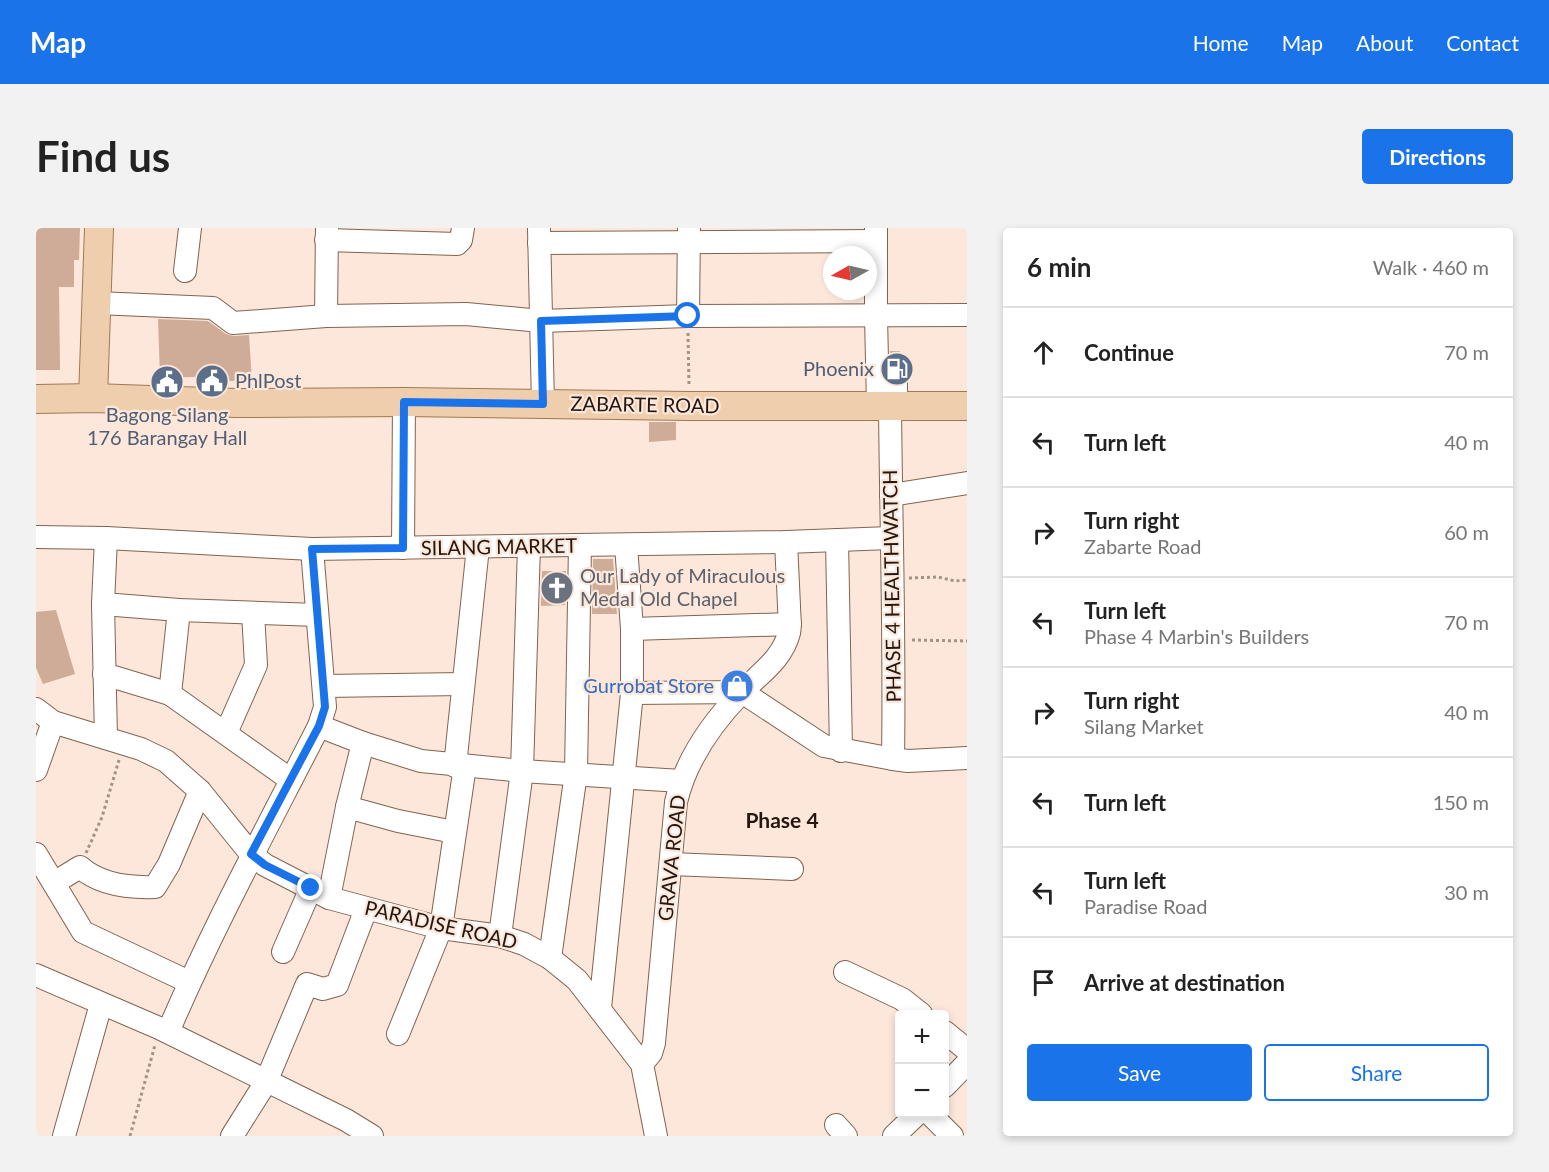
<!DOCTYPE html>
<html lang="en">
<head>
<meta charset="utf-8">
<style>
  :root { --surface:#fff; --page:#f2f2f2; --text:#222; --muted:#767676; --line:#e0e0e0; --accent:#1a73e8 }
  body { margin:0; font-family:Lato,sans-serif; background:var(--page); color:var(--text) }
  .controls { position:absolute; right:18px; bottom:18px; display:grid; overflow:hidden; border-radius:6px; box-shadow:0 3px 9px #0003 }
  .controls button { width:54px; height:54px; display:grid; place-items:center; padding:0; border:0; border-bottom:2px solid var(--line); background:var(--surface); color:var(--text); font:30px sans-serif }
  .compass { position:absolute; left:787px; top:18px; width:54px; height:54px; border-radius:50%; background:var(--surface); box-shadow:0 3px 9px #0003; rotate:262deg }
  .stop { position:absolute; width:18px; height:18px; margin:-14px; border:4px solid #1a73e8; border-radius:50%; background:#fff }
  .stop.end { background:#1a73e8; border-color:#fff; box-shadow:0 2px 6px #0008 }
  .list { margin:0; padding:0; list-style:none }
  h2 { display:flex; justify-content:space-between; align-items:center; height:78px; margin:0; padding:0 24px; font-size:26px }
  h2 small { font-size:20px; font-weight:400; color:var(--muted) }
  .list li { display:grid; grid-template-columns:39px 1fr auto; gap:18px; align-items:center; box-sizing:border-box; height:90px; padding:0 24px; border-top:2px solid var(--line) }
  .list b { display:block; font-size:22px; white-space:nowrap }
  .list p { margin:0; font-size:20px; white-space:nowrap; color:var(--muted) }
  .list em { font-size:20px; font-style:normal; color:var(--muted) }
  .actions { display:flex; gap:12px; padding:18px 24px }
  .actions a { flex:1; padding:14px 0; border:2px solid var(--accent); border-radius:6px; text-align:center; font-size:21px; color:var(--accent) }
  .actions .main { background:var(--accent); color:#fff }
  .icon { flex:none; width:33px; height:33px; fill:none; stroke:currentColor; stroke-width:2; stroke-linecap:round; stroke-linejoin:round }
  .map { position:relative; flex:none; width:931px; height:908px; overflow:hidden; border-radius:6px }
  header { display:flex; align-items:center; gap:36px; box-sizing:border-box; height:84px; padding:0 30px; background:var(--accent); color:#fff }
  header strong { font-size:28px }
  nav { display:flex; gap:33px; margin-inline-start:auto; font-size:21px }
  .intro { display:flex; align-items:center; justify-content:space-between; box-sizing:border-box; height:144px; padding:0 36px }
  h1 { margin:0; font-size:42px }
  .button { padding:15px 27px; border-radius:6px; background:var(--accent); color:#fff; font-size:21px; font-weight:700 }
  main { display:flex; gap:36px; padding:0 36px }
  aside { flex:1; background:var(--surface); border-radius:6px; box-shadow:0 3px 9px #0003 }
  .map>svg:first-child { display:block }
  .building { fill:#ceac98 }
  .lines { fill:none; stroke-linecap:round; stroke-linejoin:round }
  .minor-tunnel { stroke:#dbc8bc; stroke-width:22; stroke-dasharray:22 11; stroke-linecap:butt }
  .minor-casing { stroke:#816351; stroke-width:24 }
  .major-casing { stroke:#a07952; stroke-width:30 }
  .path { stroke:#a39287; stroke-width:3; stroke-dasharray:3 3; stroke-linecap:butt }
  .minor { stroke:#fff; stroke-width:22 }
  .major { stroke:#efcead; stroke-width:28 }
  .route { stroke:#1a73e8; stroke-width:8 }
  .labels { text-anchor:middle; stroke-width:4.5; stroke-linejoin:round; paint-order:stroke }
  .service-label { font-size:20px; fill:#4e5e75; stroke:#fce7da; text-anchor:end }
  .street-label { font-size:20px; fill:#23170f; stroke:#fce7da }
  .worship-label { font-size:20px; fill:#5b616d; stroke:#fce7da; text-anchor:start }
  .shop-label { font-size:20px; fill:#366cbe; stroke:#fce7da; text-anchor:end }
  .neighbourhood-label { font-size:21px; font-weight:bold; fill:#23170f; stroke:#fce7da }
</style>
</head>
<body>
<header>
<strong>Map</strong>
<nav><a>Home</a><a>Map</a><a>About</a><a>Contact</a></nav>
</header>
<div class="intro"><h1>Find us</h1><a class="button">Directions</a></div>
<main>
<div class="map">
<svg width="931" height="908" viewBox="0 0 931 908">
  <rect width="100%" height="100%" fill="#fce7da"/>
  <!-- building -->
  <g class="building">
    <polygon points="0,0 44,0 43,32 38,32 38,59 23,59 24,142 0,142"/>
    <polygon points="122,91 172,93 190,106 198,108 213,107 216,153 190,153 190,148 124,150"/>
    <polygon points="854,123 864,123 864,142 855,143"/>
    <polygon points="613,194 640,194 640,212 613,214"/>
    <polygon points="557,331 577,331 581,386 556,386"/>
    <polygon points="506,343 530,343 529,377 505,378"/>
    <polygon points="20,382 39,446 7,456 0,440 0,384"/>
  </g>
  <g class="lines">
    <!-- minor-tunnel -->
    <polyline class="minor-tunnel" points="851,136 858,138 860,155"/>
    <defs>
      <g id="minor">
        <polyline points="840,0 840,88 842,177"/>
        <polyline points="503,1 507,176"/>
        <polyline points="290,12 421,16 425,12 427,0"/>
        <polyline points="503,15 840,13"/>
        <polyline points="149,43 154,0"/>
        <polyline points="61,75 177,80 197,95 290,88 430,86 505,93 652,88 931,87"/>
        <polyline points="290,88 291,0"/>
        <polyline points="652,88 653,0"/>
        <polyline points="860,155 860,177"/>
        <path d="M 854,177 C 855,295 859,413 857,531 L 872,533 L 931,530"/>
        <polyline points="855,267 931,255"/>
        <polyline points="0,309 70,310 276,321 750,314 854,310"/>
        <polyline points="801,312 805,523"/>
        <polyline points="367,320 368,174"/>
        <polyline points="67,376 143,382 281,387"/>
        <polyline points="596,401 754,396"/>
        <polyline points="68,446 134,466 255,552"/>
        <polyline points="288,458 427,456"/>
        <polyline points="596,465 706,464 788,518 857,531"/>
        <polyline points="134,466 143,382"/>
        <polyline points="0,481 17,494 105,521 130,533 164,563 215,626 229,637 293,670 405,700 464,708 488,716 514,730 541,752 606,836 620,908"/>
        <polyline points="283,498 327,515 385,533 486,543 645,553"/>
        <polyline points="190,505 220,437 217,385"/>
        <polyline points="70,510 67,376 70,310"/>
        <polyline points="419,538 442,319"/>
        <polyline points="0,542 17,494"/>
        <polyline points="311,579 362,593 418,604"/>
        <polyline points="0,626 47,704 153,754"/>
        <polyline points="635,636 756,641"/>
        <path d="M 18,655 L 44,639 C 64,657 92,660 119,659 L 133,636 L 164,563"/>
        <polyline points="293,670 311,579 327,515"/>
        <polyline points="464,708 486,543 493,318"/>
        <polyline points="247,724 275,660"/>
        <polyline points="514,730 540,545 544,317"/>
        <polyline points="809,744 866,771 885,786"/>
        <polyline points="0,747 123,800 310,892 336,908"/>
        <polyline points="564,780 596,465 596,401 590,317"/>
        <path d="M 132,804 C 177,699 231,600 283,498 L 289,479 L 276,321"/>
        <polyline points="909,804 931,822"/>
        <polyline points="362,806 405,700 429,538"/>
        <path d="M 606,836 L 615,825 L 618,815 L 640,574 C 650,531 675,496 705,465 C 723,446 746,432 753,405 C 755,397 753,387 753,378 C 752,357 751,335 750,314"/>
        <polyline points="909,858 931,835"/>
        <polyline points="894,886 916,908"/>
        <polyline points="800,897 810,908"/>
        <polyline points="28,908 65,776"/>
        <polyline points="196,908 230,854 271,756 287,761 301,757 330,681"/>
        <polyline points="858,908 881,886"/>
      </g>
      <g id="major">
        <polyline points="57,170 63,0"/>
        <polyline points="0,171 57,170 200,175 368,174 653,178 931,178"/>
      </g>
    </defs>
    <!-- minor casing -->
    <use href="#minor" class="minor-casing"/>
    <!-- major casing -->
    <use href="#major" class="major-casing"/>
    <!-- path -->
    <g class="path">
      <polyline points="652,105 653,158"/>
      <polyline points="873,350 902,349 919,353 931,352"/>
      <polyline points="876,412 931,413"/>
      <polyline points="50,625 66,589 83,532"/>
      <polyline points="94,908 119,817"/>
    </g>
    <!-- minor -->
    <use href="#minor" class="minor"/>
    <!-- major -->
    <use href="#major" class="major"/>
  </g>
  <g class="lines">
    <!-- route -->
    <polyline class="route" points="275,660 229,637 215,626 283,498 289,479 276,321 367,320 368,174 507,176 505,93 652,88"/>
  </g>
  <!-- icons -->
  <defs>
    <symbol id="fuel-disc" viewBox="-11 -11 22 22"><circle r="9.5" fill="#5c6f8a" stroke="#fce7da"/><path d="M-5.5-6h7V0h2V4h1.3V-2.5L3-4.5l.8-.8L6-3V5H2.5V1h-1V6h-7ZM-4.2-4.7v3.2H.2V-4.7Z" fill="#fff"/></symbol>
    <symbol id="civic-disc" viewBox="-11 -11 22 22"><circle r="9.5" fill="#5c6f8a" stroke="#fce7da"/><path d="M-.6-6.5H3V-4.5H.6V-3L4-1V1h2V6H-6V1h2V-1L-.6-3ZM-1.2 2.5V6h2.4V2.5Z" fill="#fff"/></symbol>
    <symbol id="church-disc" viewBox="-11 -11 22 22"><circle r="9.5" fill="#6b7280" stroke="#fce7da"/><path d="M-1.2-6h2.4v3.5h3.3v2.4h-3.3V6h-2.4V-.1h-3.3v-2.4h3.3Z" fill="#fff"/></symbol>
    <symbol id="shop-disc" viewBox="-11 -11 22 22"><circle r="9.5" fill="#3f7fe0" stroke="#fce7da"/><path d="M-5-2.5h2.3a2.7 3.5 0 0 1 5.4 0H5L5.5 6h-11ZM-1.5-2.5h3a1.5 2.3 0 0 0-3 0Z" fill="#fff"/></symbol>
  </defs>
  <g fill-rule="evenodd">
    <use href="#fuel-disc" x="842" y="122" width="38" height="38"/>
    <use href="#civic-disc" x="157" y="134" width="38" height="38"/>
    <use href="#civic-disc" x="112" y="135" width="38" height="38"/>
    <use href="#church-disc" x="502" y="341" width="38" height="38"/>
    <use href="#shop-disc" x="682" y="439" width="38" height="38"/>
  </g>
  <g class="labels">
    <!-- service labels -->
    <g class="service-label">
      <text x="838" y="148">Phoenix</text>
      <text x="199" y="160" text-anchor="start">PhlPost</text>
      <text x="131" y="194" text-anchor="middle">Bagong Silang<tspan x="131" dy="23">176 Barangay Hall</tspan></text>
    </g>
    <!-- street labels -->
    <g class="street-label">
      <text transform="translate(609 177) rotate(1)" y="7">ZABARTE ROAD</text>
      <text transform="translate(463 319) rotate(-1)" y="7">SILANG MARKET</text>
      <text transform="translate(856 358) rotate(-91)" y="7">PHASE 4 HEALTHWATCH</text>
      <text transform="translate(636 630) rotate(-84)" y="7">GRAVA ROAD</text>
      <text transform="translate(405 697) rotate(13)" y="7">PARADISE ROAD</text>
    </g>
    <!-- worship labels -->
    <g class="worship-label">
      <text x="544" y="355">Our Lady of Miraculous<tspan x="544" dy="23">Medal Old Chapel</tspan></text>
    </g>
    <!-- shop labels -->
    <g class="shop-label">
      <text x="678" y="465">Gurrobat Store</text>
    </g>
    <!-- neighbourhood labels -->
    <g class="neighbourhood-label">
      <text x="746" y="600">Phase 4</text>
    </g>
  </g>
</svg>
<div class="controls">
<button>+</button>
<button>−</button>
</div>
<svg class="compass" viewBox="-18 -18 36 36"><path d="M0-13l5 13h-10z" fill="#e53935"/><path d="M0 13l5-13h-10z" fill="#767676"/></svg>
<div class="stop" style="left:652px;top:88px"></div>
<div class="stop end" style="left:275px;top:660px"></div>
</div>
<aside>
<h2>6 min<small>Walk · 460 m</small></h2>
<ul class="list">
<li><svg class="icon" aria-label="ahead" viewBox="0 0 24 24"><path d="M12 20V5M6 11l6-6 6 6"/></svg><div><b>Continue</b></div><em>70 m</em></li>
<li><svg class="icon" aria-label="left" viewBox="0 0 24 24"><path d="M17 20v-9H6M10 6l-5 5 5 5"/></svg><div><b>Turn left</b></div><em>40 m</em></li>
<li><svg class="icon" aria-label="right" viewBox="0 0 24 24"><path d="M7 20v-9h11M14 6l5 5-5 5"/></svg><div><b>Turn right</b><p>Zabarte Road</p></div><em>60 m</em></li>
<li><svg class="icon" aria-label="left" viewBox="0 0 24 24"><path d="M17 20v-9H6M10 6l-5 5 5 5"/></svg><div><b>Turn left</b><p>Phase 4 Marbin's Builders</p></div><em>70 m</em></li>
<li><svg class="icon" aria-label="right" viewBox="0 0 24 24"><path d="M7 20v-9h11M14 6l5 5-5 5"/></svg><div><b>Turn right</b><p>Silang Market</p></div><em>40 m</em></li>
<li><svg class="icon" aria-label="left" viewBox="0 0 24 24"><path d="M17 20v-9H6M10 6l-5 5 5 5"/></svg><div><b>Turn left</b></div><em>150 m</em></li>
<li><svg class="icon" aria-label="left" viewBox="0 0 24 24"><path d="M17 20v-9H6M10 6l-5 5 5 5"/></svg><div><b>Turn left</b><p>Paradise Road</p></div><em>30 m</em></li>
<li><svg class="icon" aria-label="arrive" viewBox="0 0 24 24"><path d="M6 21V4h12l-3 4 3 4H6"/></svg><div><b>Arrive at destination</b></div></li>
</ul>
<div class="actions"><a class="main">Save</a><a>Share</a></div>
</aside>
</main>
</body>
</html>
